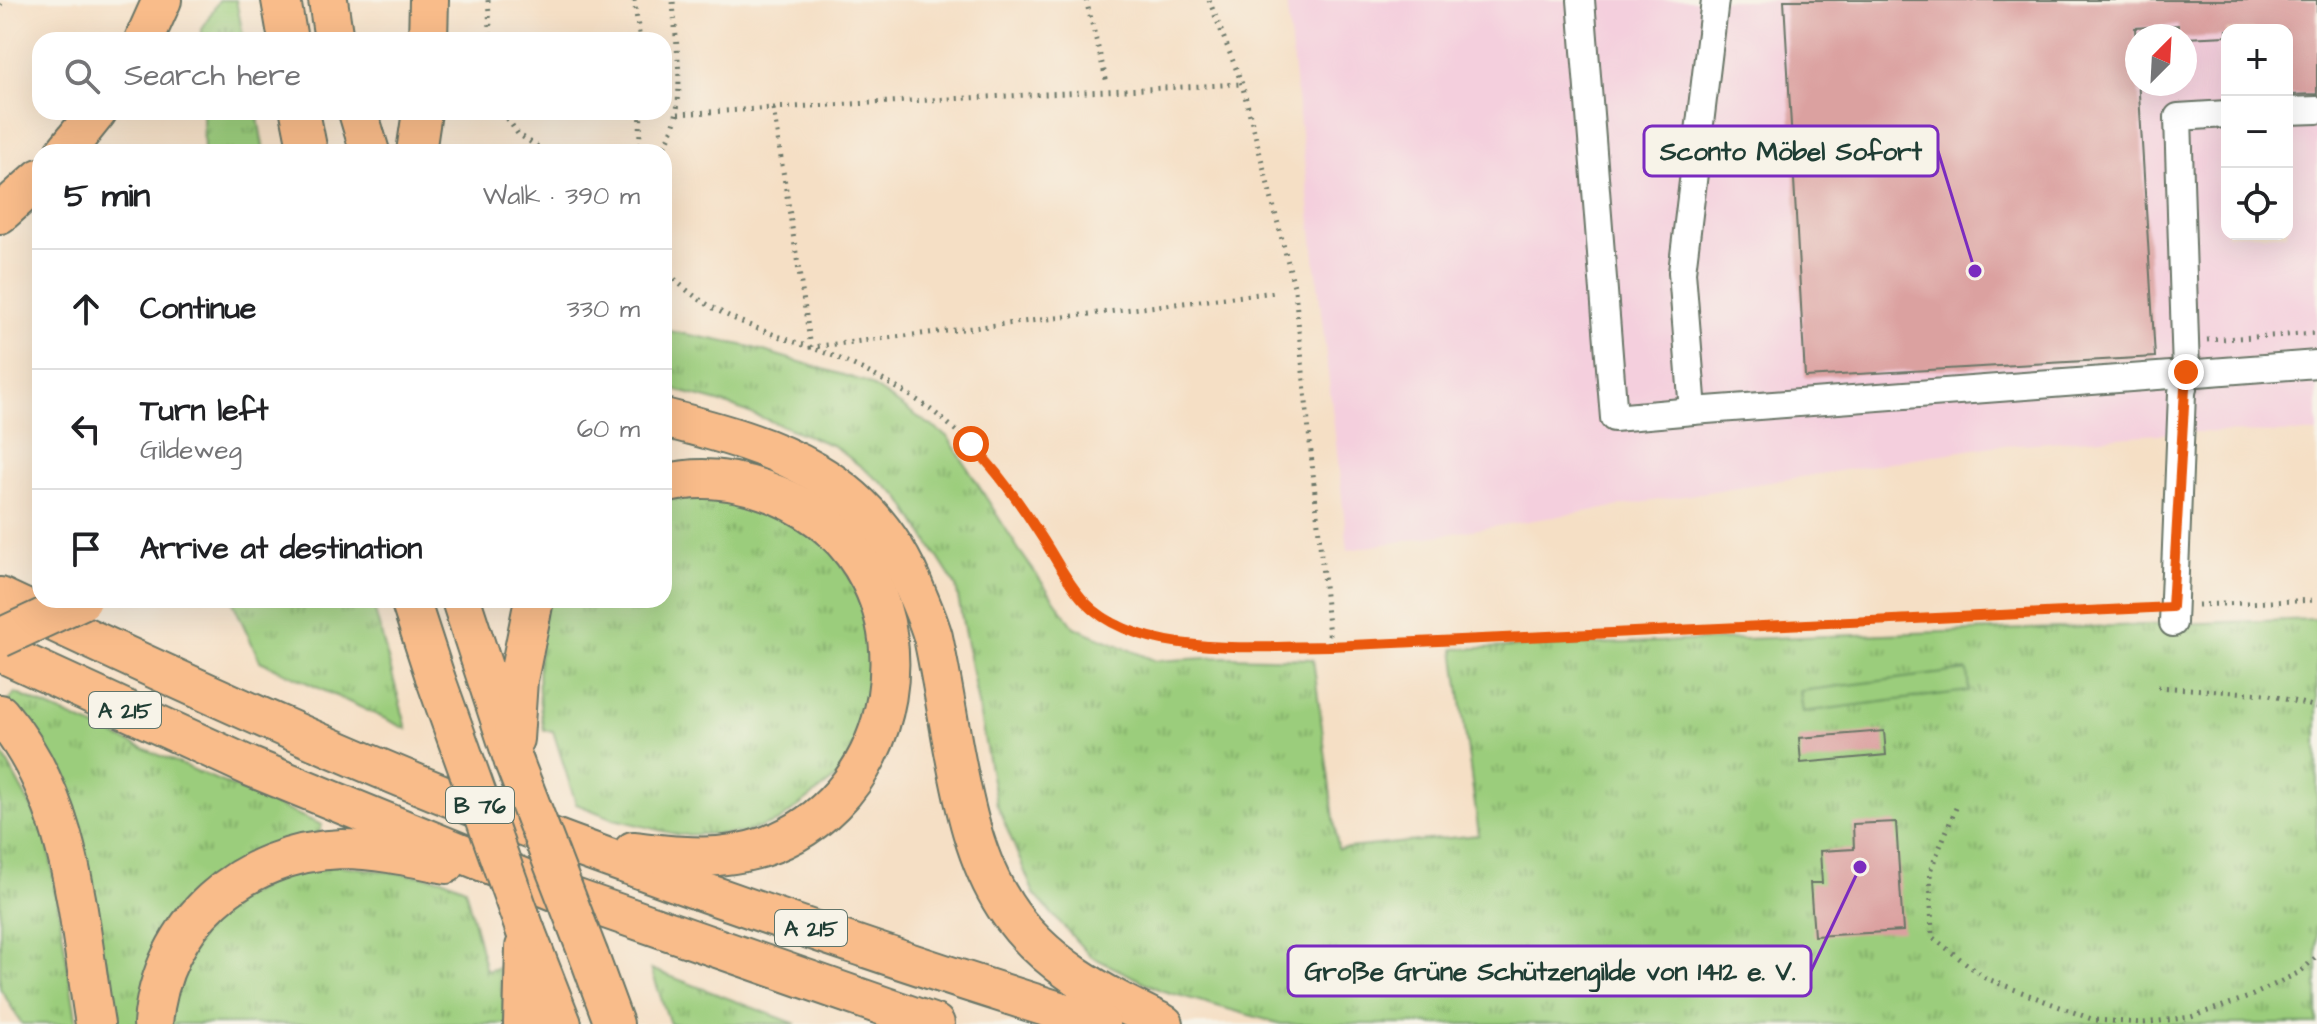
<!DOCTYPE html>
<html lang="en">
<head>
<meta charset="utf-8">
<style>
  :root { --surface:#fff; --page:#f6f6f6; --text:#202124; --muted:#757577; --line:#e0e0e0 }
  body { margin:0; font-family:"Architects Daughter",sans-serif; background:var(--page); color:var(--text) }
  .controls { position:absolute; right:24px; top:24px; display:grid; overflow:hidden; border-radius:16px; box-shadow:0 8px 32px #0002 }
  .controls button { width:72px; height:72px; display:grid; place-items:center; padding:0; border:0; border-bottom:2px solid var(--line); background:var(--surface); color:var(--text); font:40px sans-serif }
  .compass { position:absolute; left:2125px; top:24px; width:72px; height:72px; border-radius:50%; background:var(--surface); box-shadow:0 8px 32px #0002; rotate:24deg }
  .stop { position:absolute; width:24px; height:24px; margin:-18px; border:6px solid #ea580c; border-radius:50%; background:#fff }
  .stop.end { background:#ea580c; border-color:#fff; box-shadow:0 2px 8px #0008 }
  .list { margin:0; padding:0; list-style:none }
  h2 { display:flex; justify-content:space-between; align-items:center; height:104px; margin:0; padding:0 32px; font-size:34px }
  h2 small { font-size:26px; font-weight:400; color:var(--muted) }
  .list li { display:grid; grid-template-columns:52px 1fr auto; gap:24px; align-items:center; box-sizing:border-box; height:120px; padding:0 32px; border-top:2px solid var(--line) }
  .list b { display:block; font-size:30px; white-space:nowrap }
  .list p { margin:0; font-size:26px; white-space:nowrap; color:var(--muted) }
  .list em { font-size:26px; font-style:normal; color:var(--muted) }
  .icon { flex:none; width:44px; height:44px; fill:none; stroke:currentColor; stroke-width:2; stroke-linecap:round; stroke-linejoin:round }
  .map { position:relative; flex:none; width:2317px; height:1024px; overflow:hidden }
  .search { position:absolute; background:var(--surface); box-shadow:0 8px 32px #0002; left:32px; top:32px; width:640px; height:88px; display:flex; align-items:center; gap:20px; box-sizing:border-box; padding:0 28px; border-radius:24px; color:var(--muted); font-size:30px }
  .panel { position:absolute; background:var(--surface); box-shadow:0 8px 32px #0002; left:32px; top:144px; width:640px; height:464px; border-radius:24px }
  .map>svg:first-child { display:block }
  .built { fill:#f4cfdd; fill-rule:evenodd }
  .grass { fill:url(#grass-tufts); stroke:#5d8558; stroke-width:2 }
  .pitch { fill:#9bcd7c; stroke:#5d8558; stroke-width:2 }
  .building { fill:#dba1a0 }
  .lines { fill:none; stroke-linecap:round; stroke-linejoin:round }
  .minor-casing { stroke:#6a7667; stroke-width:30 }
  .highway-casing { stroke:#6a7667; stroke-width:42 }
  .path { stroke:#6a7667; stroke-width:5; stroke-dasharray:2 6; stroke-linecap:butt }
  .minor { stroke:#fff; stroke-width:26 }
  .highway { stroke:#f9bc8a; stroke-width:38 }
  .highway-bridge-casing { stroke:#6a7667; stroke-width:42; stroke-linecap:butt }
  .highway-bridge { stroke:#f9bc8a; stroke-width:38 }
  .route { stroke:#ea580c; stroke-width:10 }
  .labels { text-anchor:middle; stroke-width:8; stroke-linejoin:round; paint-order:stroke }
  .shield { fill:#f7f3e8; stroke:#60746a; stroke-width:2 }
  .shield-label { font-size:22px; font-weight:bold; fill:#1f3d34 }
  .leader { fill:none; stroke:#7b2cbf; stroke-width:3 }
  .callout-dot { fill:#7b2cbf; stroke:#f7f3e8; stroke-width:3 }
  .callout { fill:#f7f3e8; stroke:#7b2cbf; stroke-width:3 }
  .callout-label { font-size:26px; text-anchor:middle; font-weight:bold; fill:#1f3d34 }
</style>
</head>
<body>
<div class="map">
<svg width="2317" height="1024" viewBox="0 0 2317 1024">
  <defs>
    <pattern id="grass-tufts" width="24" height="20" patternUnits="userSpaceOnUse" patternTransform="scale(2)"><rect width="24" height="20" fill="#9bcd7c"/><path d="M3 7l-1-3M5 7V3M7 7l1-3M15 17l-1-3M17 17v-4M19 17l1-3" fill="none" stroke="#7ea866"/></pattern>
  </defs>
  <rect width="100%" height="100%" fill="#f7f3e8"/>
  <filter id="ink" filterUnits="userSpaceOnUse"><feTurbulence type="fractalNoise" baseFrequency=".0125" numOctaves="2"/><feDisplacementMap in="SourceGraphic" scale="16" xChannelSelector="R" yChannelSelector="G"/><feConvolveMatrix kernelMatrix="1 2 1 2 8 2 1 2 1" color-interpolation-filters="sRGB"/></filter>
  <filter id="wash" filterUnits="userSpaceOnUse"><feTurbulence type="fractalNoise" baseFrequency=".006" numOctaves="4" result="noise"/><feDisplacementMap in="SourceGraphic" scale="32" xChannelSelector="R" yChannelSelector="G"/><feGaussianBlur stdDeviation="1.8" result="paint"/><feColorMatrix in="noise" values="0 0 0 0 0 0 0 0 0 0 0 0 0 0 0 0 0 1.4 0 .05"/><feComposite in="paint" operator="in"/></filter>
  <g filter="url(#wash)">
    <rect width="100%" height="100%" fill="#f5dfc5"/>
    <!-- built -->
    <path class="built" d="M 1286,0 L 2317,0 L 2317,433 L 2187,432 L 1993,446 L 1348,550 ZM 2227,30 L 2287,30 L 2287,234 L 2227,234 ZM 2137,36 L 2185,36 L 2185,84 L 2137,84 Z"/>
    <!-- grass -->
    <g class="grass">
      <polygon points="219,0 236,0 244,40 202,40 202,29"/>
      <polygon points="203,112 257,112 264,152 204,152"/>
      <polygon points="664,330 747,346 866,382 948,437 1019,550 1074,627 1156,661 1222,657 1313,659 1338,849 1479,835 1454,649 2317,619 2317,1024 1281,1024 1160,990 1090,956 1034,894 996,802 956,586 899,496 834,446 729,405 664,387"/>
      <path d="M 742,495 L 834,550 L 870,611 L 871,719 L 837,777 L 779,821 L 744,833 L 679,835 L 614,819 L 576,804 L 553,731 L 544,730 C 534,682 539,648 546,600 L 664,600 L 664,499 Z"/>
      <polygon points="232,600 372,600 407,729 260,661"/>
      <polygon points="15,693 322,825 317,838 266,851 141,1024 108,1024 8,702"/>
      <polygon points="0,749 47,836 77,1024 22,1024 0,988"/>
      <polygon points="313,862 444,879 465,888 486,971 498,968 507,1024 165,1024 167,1000 213,912"/>
      <polygon points="651,969 796,1024 670,1024"/>
    </g>
    <!-- pitch -->
    <polygon class="pitch" points="1967,670 1969,691 1803,712 1800,691"/>
    <g id="blocks">
      <!-- building -->
      <g class="building">
        <polygon points="1784,0 2317,0 2317,94 2287,95 2287,30 2227,30 2227,36 2185,38 2178,36 2178,25 2135,28 2155,357 1805,377"/>
        <polygon points="1884,731 1886,755 1801,763 1799,738"/>
        <polygon points="1896,822 1903,931 1814,936 1810,883 1822,883 1820,851 1854,849 1853,824"/>
      </g>
    </g>
  </g>
  <g filter="url(#ink)">
    <use href="#blocks" fill-opacity="0" stroke="#6a7667" stroke-width="2"/>
    <g class="lines">
      <defs>
        <g id="minor">
          <polyline points="1581,0 1614,418 1693,411"/>
          <polyline points="1715,0 1682,272 1693,411 2317,364"/>
          <polyline points="2287,111 2317,110"/>
          <polyline points="2173,623 2182,393 2186,372 2178,117 2227,114"/>
        </g>
        <g id="highway">
          <polyline points="281,0 288,40"/>
          <polyline points="328,0 334,40"/>
          <polyline points="144,40 162,0"/>
          <polyline points="428,40 429,0"/>
          <polyline points="300,112 308,152"/>
          <polyline points="358,112 370,152"/>
          <polyline points="65,152 97,112"/>
          <polyline points="416,152 422,112"/>
          <polyline points="0,214 40,178"/>
          <path d="M 664,418 C 775,446 871,475 916,592 C 922,607 929,622 933,637 C 941,675 947,713 954,751 C 964,804 975,860 1005,906 C 1043,965 1103,994 1164,1024"/>
          <path d="M 0,597 C 188,685 378,773 573,845 C 747,909 923,969 1101,1024"/>
          <polyline points="410,600 435,677"/>
          <polyline points="461,600 514,762"/>
          <polyline points="0,652 251,767 557,892 935,1024"/>
          <path d="M 0,714 C 74,801 77,916 95,1024"/>
          <polyline points="514,739 518,680 534,600"/>
          <path d="M 633,851 C 661,854 689,858 718,856 C 910,840 956,569 777,495 C 741,480 702,474 664,484"/>
          <polyline points="526,932 562,1024"/>
          <polyline points="589,956 614,1024"/>
          <path d="M 153,1024 C 161,923 242,852 342,849 C 377,849 412,857 446,864"/>
          <polyline points="523,1024 525,947"/>
        </g>
      </defs>
      <!-- minor casing -->
      <use href="#minor" class="minor-casing"/>
      <!-- highway casing -->
      <use href="#highway" class="highway-casing"/>
      <!-- path -->
      <g class="path">
        <polyline points="488,0 491,40"/>
        <polyline points="634,0 640,40"/>
        <polyline points="1086,0 1107,83"/>
        <polyline points="1209,0 1242,84 1295,290 1330,646"/>
        <polyline points="0,5 3,0"/>
        <polyline points="773,108 1242,84"/>
        <polyline points="503,112 518,134 546,152"/>
        <polyline points="678,114 773,108 811,347 1276,292"/>
        <polyline points="639,152 641,112"/>
        <path d="M 660,152 C 691,112 675,48 673,0"/>
        <path d="M 664,267 C 699,312 761,330 812,348 C 845,359 876,376 906,393 C 989,443 1030,524 1083,600 C 1148,659 1248,646 1330,646 L 2148,608"/>
        <polyline points="2207,340 2317,333"/>
        <polyline points="2198,605 2317,600"/>
        <polyline points="2158,687 2265,694 2317,707"/>
        <polyline points="1956,808 1930,871 1932,937 1985,978 2094,1020 2144,1023 2191,1017 2249,997 2300,972 2317,956"/>
      </g>
      <!-- minor -->
      <use href="#minor" class="minor"/>
      <!-- highway -->
      <use href="#highway" class="highway"/>
      <defs>
        <g id="highway-bridge">
          <polyline points="0,638 82,600"/>
          <polyline points="435,677 526,932"/>
          <polyline points="514,762 589,956"/>
        </g>
      </defs>
      <!-- highway-bridge casing -->
      <use href="#highway-bridge" class="highway-bridge-casing"/>
      <!-- highway-bridge -->
      <use href="#highway-bridge" class="highway-bridge"/>
    </g>
  </g>
  <g class="lines" filter="url(#ink)">
    <!-- route -->
    <path class="route" d="M 971,444 C 998,472 1020,503 1041,536 C 1055,557 1067,583 1085,602 C 1139,659 1258,646 1330,646 L 2172,607 L 2186,372"/>
  </g>
  <g class="labels">
    <!-- shield labels -->
    <g class="shield">
      <rect x="89" y="692" width="72" height="36" rx="6"/>
      <rect x="446" y="787" width="68" height="36" rx="6"/>
      <rect x="775" y="910" width="72" height="36" rx="6"/>
    </g>
    <g class="shield-label">
      <text x="125" y="718">A 215</text>
      <text x="480" y="813">B 76</text>
      <text x="811" y="936">A 215</text>
    </g>
  </g>
  <!-- callouts -->
  <path class="leader" d="M1975 271L1938 151M1860 867L1811 971"/>
  <g class="callout-dot">
    <circle cx="1975" cy="271" r="8"/>
    <circle cx="1860" cy="867" r="8"/>
  </g>
  <g class="callout">
    <rect x="1644" y="126" width="294" height="50" rx="8"/>
    <rect x="1288" y="946" width="523" height="50" rx="8"/>
  </g>
  <g class="callout-label">
    <text x="1791" y="160">Sconto Möbel Sofort</text>
    <text x="1550" y="980">Große Grüne Schützengilde von 1412 e. V.</text>
  </g>
</svg>
<div class="controls">
<button>+</button>
<button>−</button>
<button><svg class="icon" aria-label="locate" viewBox="0 0 24 24"><circle cx="12" cy="12" r="6"/><path d="M12 2v4M12 18v4M2 12h4M18 12h4"/></svg></button>
</div>
<svg class="compass" viewBox="-18 -18 36 36"><path d="M0-13l5 13h-10z" fill="#e53935"/><path d="M0 13l5-13h-10z" fill="#757577"/></svg>
<div class="stop" style="left:971px;top:444px"></div>
<div class="stop end" style="left:2186px;top:372px"></div>
<div class="search"><svg class="icon" aria-label="search" viewBox="0 0 24 24"><circle cx="10" cy="10" r="6"/><path d="M15 15l6 6"/></svg>Search here</div>
<section class="panel">
<h2>5 min<small>Walk · 390 m</small></h2>
<ul class="list">
<li><svg class="icon" aria-label="ahead" viewBox="0 0 24 24"><path d="M12 20V5M6 11l6-6 6 6"/></svg><div><b>Continue</b></div><em>330 m</em></li>
<li><svg class="icon" aria-label="left" viewBox="0 0 24 24"><path d="M17 20v-9H6M10 6l-5 5 5 5"/></svg><div><b>Turn left</b><p>Gildeweg</p></div><em>60 m</em></li>
<li><svg class="icon" aria-label="arrive" viewBox="0 0 24 24"><path d="M6 21V4h12l-3 4 3 4H6"/></svg><div><b>Arrive at destination</b></div></li>
</ul>
</section>
</div>
</body>
</html>
